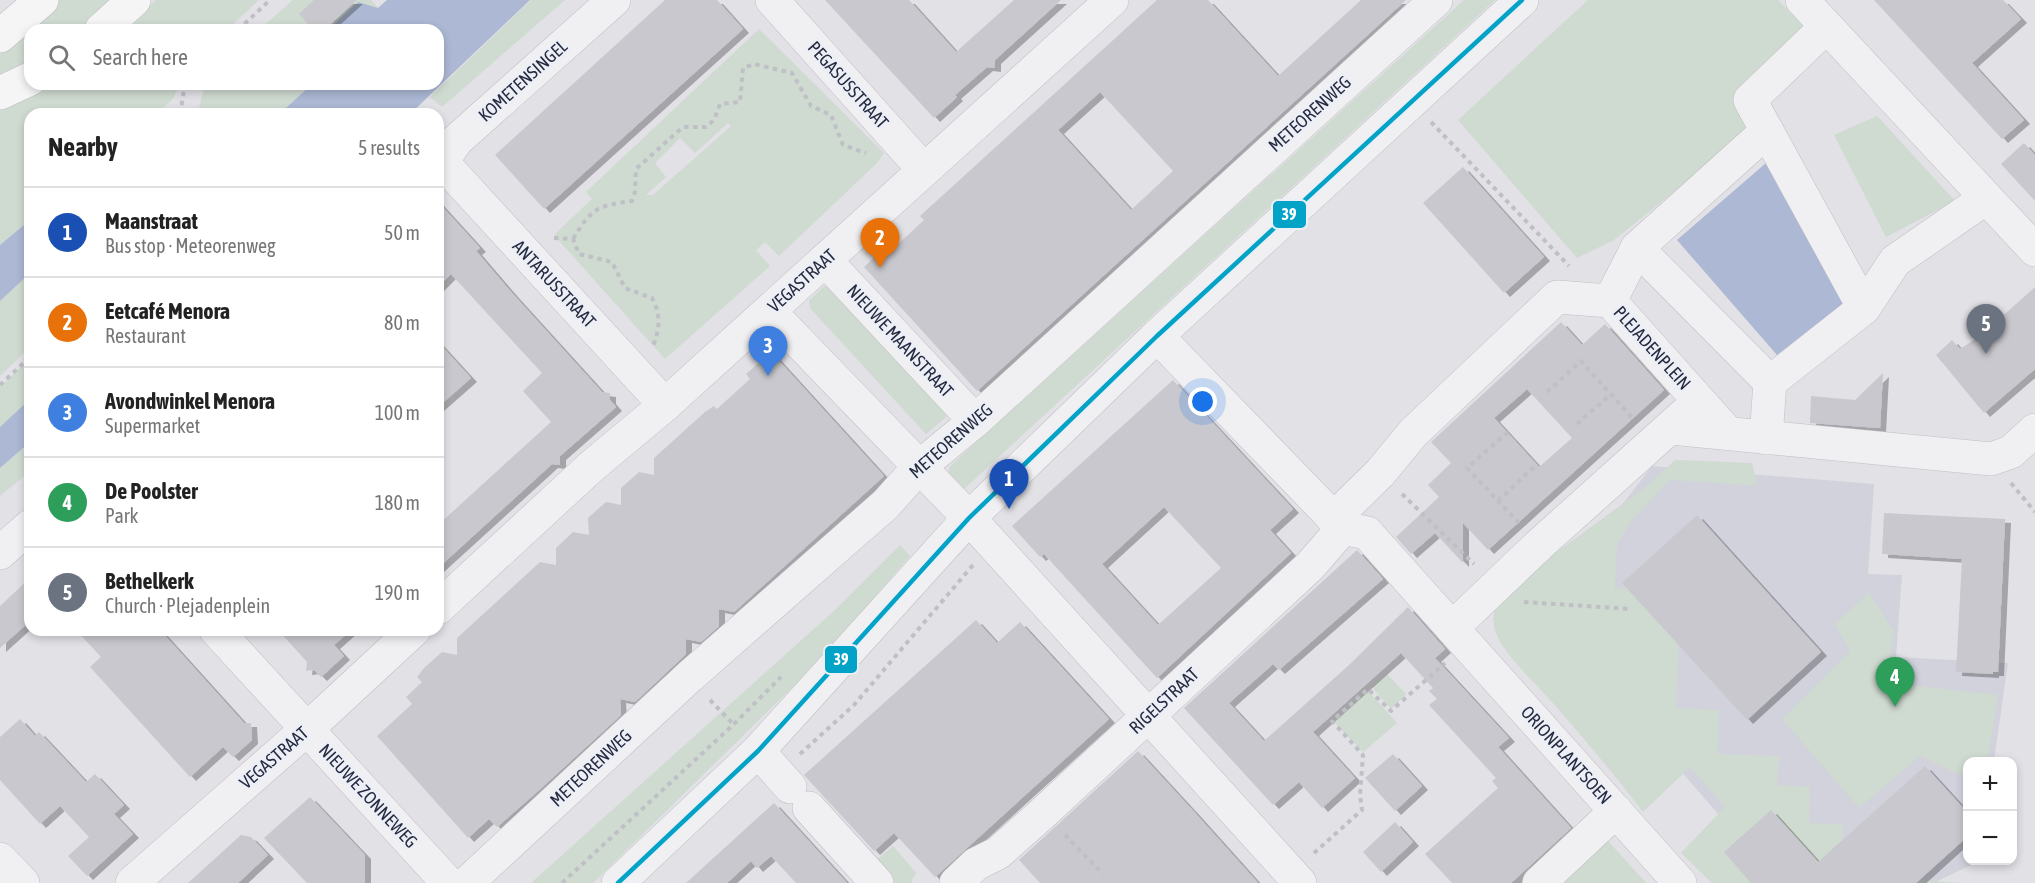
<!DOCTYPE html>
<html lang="en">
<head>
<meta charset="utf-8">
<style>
  :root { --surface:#fff; --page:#f2f2f2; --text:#222; --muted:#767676; --line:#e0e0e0; --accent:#676b7b }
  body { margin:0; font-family:"Asap Condensed",sans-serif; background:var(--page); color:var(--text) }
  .controls { position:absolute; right:18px; bottom:18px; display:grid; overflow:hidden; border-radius:12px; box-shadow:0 3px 9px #0003 }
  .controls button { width:54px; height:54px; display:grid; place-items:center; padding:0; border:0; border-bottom:2px solid var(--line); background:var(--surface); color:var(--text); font:30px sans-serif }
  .you { position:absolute; left:1203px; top:402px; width:21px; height:21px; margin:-15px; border:4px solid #fff; border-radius:50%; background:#1a73e8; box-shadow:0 0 0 9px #1a73e833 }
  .badge { display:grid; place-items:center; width:39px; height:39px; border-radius:50%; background:var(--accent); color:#fff; font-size:20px; font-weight:700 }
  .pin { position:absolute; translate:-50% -50px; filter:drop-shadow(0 2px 3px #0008) }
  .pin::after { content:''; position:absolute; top:32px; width:21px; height:18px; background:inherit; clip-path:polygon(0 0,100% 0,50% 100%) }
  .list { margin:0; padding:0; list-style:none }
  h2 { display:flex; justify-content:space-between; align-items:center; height:78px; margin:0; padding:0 24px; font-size:26px }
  h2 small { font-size:20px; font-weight:400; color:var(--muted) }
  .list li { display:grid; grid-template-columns:39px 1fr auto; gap:18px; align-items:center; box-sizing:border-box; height:90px; padding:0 24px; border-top:2px solid var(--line) }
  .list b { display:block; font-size:22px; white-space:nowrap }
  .list p { margin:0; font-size:20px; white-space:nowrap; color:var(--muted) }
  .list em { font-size:20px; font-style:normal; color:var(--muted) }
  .icon { flex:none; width:33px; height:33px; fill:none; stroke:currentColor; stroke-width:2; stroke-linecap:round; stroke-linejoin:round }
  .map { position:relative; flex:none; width:2035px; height:883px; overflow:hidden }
  .search { position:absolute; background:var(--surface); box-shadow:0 3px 9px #0003; left:24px; top:24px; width:420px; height:66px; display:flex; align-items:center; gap:15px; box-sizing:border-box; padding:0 21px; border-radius:18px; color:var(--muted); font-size:22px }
  .panel { position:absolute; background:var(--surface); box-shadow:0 3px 9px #0003; left:24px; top:108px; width:420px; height:528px; border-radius:18px }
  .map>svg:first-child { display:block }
  .built { fill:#d1d2dc }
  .green { fill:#cfdad0; fill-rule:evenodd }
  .water { fill:#acb8d4 }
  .building { fill:#c8c8ce; fill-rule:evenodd; filter:url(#shadow) }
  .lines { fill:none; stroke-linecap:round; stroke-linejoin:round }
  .minor-casing { stroke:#bebec4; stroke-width:34 }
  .major-casing { stroke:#bcbec4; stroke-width:34 }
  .path { stroke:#bfc0c6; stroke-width:4; stroke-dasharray:4.5 4.5; stroke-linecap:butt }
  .minor { stroke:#f0f0f3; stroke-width:33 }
  .major { stroke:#f5f5f6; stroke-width:33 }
  .bus-1-casing { stroke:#edeff6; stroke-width:9 }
  .bus-1 { stroke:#02a3c7; stroke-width:4.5 }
  .labels { text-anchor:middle; stroke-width:6; stroke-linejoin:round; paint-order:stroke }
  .street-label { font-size:18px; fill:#262b41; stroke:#edeff6 }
  .line-badge { stroke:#edeff6; stroke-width:2 }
  .badge-label { font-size:16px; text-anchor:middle; font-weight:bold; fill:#fff }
</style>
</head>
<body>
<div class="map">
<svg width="2035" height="883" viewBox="0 0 2035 883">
  <defs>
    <filter id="shadow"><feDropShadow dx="6" dy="4" stdDeviation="0" flood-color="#0004"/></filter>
  </defs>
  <rect width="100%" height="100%" fill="#e1e1e6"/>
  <!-- built -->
  <polygon class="built" points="1652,466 1874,484 1868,574 1902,575 1896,657 2008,663 1994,761 1968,762 1968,860 1980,861 1933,883 1778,883 1573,647 1564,580"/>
  <!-- green -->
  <g class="green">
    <polygon points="59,0 112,0 79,30 30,30 30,70 0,82 0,54"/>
    <polygon points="156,0 259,0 227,30 124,30"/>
    <polygon points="293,0 371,0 378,8 333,25 337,30 259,30"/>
    <polygon points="531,0 565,0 442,107 430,97"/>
    <polygon points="1464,0 1495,0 964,489 954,487 949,480 949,467"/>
    <polygon points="1588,0 1778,0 1809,32 1757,125 1614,240 1577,258 1458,120"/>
    <path d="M 759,29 L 884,153 L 877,163 L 779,256 L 765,242 L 756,250 L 770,266 L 665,359 L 554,235 L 592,199 L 586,192 ZM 728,123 L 731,126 L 653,195 L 646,195 L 666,177 L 655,163 L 680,138 L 695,153 Z"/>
    <polygon points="56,84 180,84 172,100 155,114 30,114 30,220 0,245 0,106"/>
    <polygon points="205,84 312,84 287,107 273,114 207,114 198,112"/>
    <polygon points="1877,116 1955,201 1886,237 1834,135"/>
    <polygon points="30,272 30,347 0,376 0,301"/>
    <polygon points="833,282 952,412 926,434 810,308 809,301 822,288"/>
    <polygon points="30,359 30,399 0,427 0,387"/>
    <polygon points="30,442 30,471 0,496 0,468"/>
    <path d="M 1675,460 L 1752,463 L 1757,486 L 1670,480 L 1632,520 L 1617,545 L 1615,589 L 1701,580 L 1679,644 L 1676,708 L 1719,710 L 1718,754 L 1779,756 L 1777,785 L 1810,787 L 1809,823 L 1843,824 L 1842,852 L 1888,878 L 1959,883 L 1712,883 L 1681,853 L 1725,807 L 1690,767 L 1643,812 C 1614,774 1583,737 1551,701 C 1535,682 1505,656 1496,633 C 1491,620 1494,604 1501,593 L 1647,486 Z"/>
    <polygon points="900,545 910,556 818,662 593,883 531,883 835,610"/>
    <polygon points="1869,592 1893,630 1890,683 1998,695 1988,761 1968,762 1967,778 1920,756 1859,808 1782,719 1850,651 1835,624"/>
    <polygon points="1387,674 1406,694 1391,709 1372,687"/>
    <polygon points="1368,691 1397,723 1363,752 1334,722"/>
    <polygon points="1608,841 1646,883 1559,883"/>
    <polygon points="893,846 916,873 911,881 913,883 886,883 871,865"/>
  </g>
  <!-- water -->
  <g class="water">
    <polygon points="387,0 530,0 410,114 273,114 287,107 312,84 438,84 438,30 337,30 333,25 358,2 378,8"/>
    <polygon points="1766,163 1848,312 1777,355 1677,240"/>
    <polygon points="30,220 30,273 0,301 0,245"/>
    <polygon points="30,399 30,442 0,468 0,427"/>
  </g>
  <!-- building -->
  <g class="building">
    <polygon points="314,0 357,0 324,30 314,30 299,14"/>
    <polygon points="665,0 717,0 743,29 544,209 495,155"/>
    <polygon points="825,0 909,0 956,52 1014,0 1061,0 995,60 995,68 987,67 955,95 957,97 934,118"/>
    <path d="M 1157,0 L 1208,0 L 1278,76 L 1361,0 L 1406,0 L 977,391 L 864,267 L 888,244 L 893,249 L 924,220 L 920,216 ZM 1100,92 L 1173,171 L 1131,210 L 1058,130 Z"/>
    <polygon points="1874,0 2003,0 2021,19 1972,63 2024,120 2002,139"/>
    <polygon points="2024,143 2035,155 2035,201 2001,164"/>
    <polygon points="1463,167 1544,257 1504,293 1423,203"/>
    <polygon points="438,202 480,248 476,251 512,293 602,392 610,393 610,400 616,407 560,456 560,465 552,464 438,568 438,525 551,422 523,391 542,373 451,274 438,287"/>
    <polygon points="2035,287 2035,369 1984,413 1936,355 1952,340 1960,349 1980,336"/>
    <path d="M 1561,322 L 1582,345 L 1605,324 L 1664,390 L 1488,550 L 1463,523 L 1463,563 L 1435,533 L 1411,554 L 1396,537 L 1439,497 L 1428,485 L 1451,463 L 1431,442 ZM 1527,389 L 1572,438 L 1539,467 L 1494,418 Z"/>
    <polygon points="438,342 471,378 438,407"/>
    <polygon points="771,352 884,476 734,612 719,609 719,626 701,642 686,639 686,654 635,702 620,699 621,715 537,792 497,827 489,819 468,838 377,736 412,704 406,697 422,682 417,677 424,668 442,652 457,655 457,638 540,562 556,565 556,548 573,532 589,535 588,518 606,502 621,505 621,488 639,472 654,475 654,458 705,412 714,406 717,409 750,379 746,374"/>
    <polygon points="1883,373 1880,428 1810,423 1811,396 1855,400"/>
    <path d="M 1173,380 L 1293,509 L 1270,530 L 1291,553 L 1157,678 L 1044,554 L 1040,557 L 1012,526 ZM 1164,507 L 1221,568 L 1158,625 L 1102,564 Z"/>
    <polygon points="1884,513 2005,519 1998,672 1993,672 1993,674 1956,672 1962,559 1882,554"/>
    <polygon points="1697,515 1821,652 1747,720 1622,583"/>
    <polygon points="1357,550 1383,579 1279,670 1273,664 1229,703 1264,741 1349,665 1408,607 1445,649 1435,658 1509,738 1498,747 1571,828 1511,883 1452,883 1425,854 1498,788 1492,781 1496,778 1429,705 1437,699 1429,691 1433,688 1401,653 1313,732 1355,778 1322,808 1299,782 1273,805 1184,708"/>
    <polygon points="30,578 30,621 0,648 0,606"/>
    <polygon points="976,620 997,643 1020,622 1109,719 935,877 894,833 874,851 804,775"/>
    <polygon points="76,630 160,630 244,723 251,723 252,740 233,757 223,747 190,777 90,667 101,657"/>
    <polygon points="278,630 351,630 334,645 344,656 321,677 314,670 306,671 307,662"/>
    <polygon points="20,719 35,736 39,732 86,782 95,774 124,805 114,814 133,834 87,876 68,856 89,837 60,806 40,824 0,780 0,737"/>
    <polygon points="1138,751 1197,815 1258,883 1040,883 1019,860"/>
    <polygon points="1393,754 1422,786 1395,811 1365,778"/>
    <polygon points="1925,766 1968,813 1968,836 1916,883 1751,883 1724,852 1771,810 1818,862"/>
    <polygon points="310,797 365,855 365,883 307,883 264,838"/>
    <polygon points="774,803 847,883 796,883 771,856 757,868 751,861 727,883 686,883"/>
    <polygon points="1395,822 1413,842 1381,872 1363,852"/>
    <polygon points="241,835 251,837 268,855 238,883 188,883"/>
  </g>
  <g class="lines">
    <defs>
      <g id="minor">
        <polyline points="772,0 924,170"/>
        <polyline points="1802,0 2035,250"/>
        <polyline points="1767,131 1864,308"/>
        <polyline points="443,163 665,405"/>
        <polyline points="438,167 457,140 614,0"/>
        <polyline points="1637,248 1770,382 1766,438"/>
        <polyline points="825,260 975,421"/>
        <polyline points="1610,301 1637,248 1767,131 1750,100 1826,27"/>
        <polyline points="769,311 969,518 1300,883"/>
        <polyline points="1157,336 1343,528"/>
        <polyline points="1770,382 1864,308 1895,261 1986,198"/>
        <polyline points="1671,428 1991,459 2011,452 2035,430"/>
        <polyline points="1333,519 1380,473 1413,433 1557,297 1610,301 1727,432"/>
        <polyline points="1343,528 1367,533 1680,883"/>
        <polyline points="0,553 30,526"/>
        <polyline points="438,608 592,466 665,405 1112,0"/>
        <polyline points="1452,628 1539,545 1685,414"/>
        <polyline points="216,630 448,883"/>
        <polyline points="758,751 790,787"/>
        <polyline points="809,808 877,883"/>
        <polyline points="0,859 23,883"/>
        <polyline points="132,883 307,729 414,630"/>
        <polyline points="467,883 689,677 886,504 919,467 975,421 1436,0"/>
        <polyline points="618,883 758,751 969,518 1157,336 1522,0"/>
        <polyline points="956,883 976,864 998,853 1043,813 1310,566 1343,528"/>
        <polyline points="1539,883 1616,811"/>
      </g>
      <g id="major">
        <polyline points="101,30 134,0"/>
        <polyline points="0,36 42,0"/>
        <polyline points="0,93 30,79"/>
      </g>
    </defs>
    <!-- minor casing -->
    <use href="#minor" class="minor-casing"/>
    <!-- major casing -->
    <use href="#major" class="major-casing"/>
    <!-- path -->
    <g class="path">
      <polyline points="238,30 270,0"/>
      <polyline points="180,114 184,90 189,84"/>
      <polyline points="1431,122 1569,266"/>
      <path d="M 554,238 L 573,239 L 579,254 L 612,262 L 625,288 L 652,298 C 661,315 660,328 653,346"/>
      <path d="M 573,239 C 592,208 596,206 632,201 L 635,192 L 636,169 L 683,127 L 706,127 L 714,120 L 720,104 L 740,102 L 743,68 L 754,64 L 792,73 L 811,106 L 831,115 L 843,145 L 866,153"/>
      <polyline points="0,385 30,357"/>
      <polyline points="1547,392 1581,361 1634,420"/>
      <polyline points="1577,424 1611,394"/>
      <polyline points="1508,432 1467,468 1520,524"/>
      <polyline points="2011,483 2035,512"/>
      <polyline points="1402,494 1474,564"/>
      <polyline points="1498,501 1537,464"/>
      <polyline points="1524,602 1631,609"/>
      <polyline points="710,700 734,725"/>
      <polyline points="800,754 854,705 973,565"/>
      <polyline points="1065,835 1103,874"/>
      <polyline points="1314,853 1362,810 1360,795 1363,755 1332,721 1368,689 1391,711 1445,663"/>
      <polyline points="562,883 734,724 781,677"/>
    </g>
    <!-- minor -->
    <use href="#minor" class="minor"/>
    <!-- major -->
    <use href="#major" class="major"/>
    <defs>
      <polyline id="bus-1" points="618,883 758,751 969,518 1157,336 1522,0"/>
    </defs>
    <!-- bus-1 casing -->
    <use href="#bus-1" class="bus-1-casing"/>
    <!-- bus-1 -->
    <use href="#bus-1" class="bus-1"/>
  </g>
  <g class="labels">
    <!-- street labels -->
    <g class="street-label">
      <text transform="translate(523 81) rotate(-42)" y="6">KOMETENSINGEL</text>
      <text transform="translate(848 85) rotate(48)" y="6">PEGASUSSTRAAT</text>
      <text transform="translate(1310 114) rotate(-42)" y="6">METEORENWEG</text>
      <text transform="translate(802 281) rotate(-42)" y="6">VEGASTRAAT</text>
      <text transform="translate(554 284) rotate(47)" y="6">ANTARUSSTRAAT</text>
      <text transform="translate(900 341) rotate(47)" y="6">NIEUWE MAANSTRAAT</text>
      <text transform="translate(1652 348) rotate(48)" y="6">PLEJADENPLEIN</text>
      <text transform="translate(951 441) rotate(-41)" y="6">METEORENWEG</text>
      <text transform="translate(1164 701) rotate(-43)" y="6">RIGELSTRAAT</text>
      <text transform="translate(1566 755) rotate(48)" y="6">ORIONPLANTSOEN</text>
      <text transform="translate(274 758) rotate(-41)" y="6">VEGASTRAAT</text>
      <text transform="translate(591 768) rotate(-43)" y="6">METEORENWEG</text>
      <text transform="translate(368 796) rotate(47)" y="6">NIEUWE ZONNEWEG</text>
    </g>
  </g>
  <g class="line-badge">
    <rect x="1272" y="200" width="35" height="29" rx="6" fill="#02a3c7"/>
    <rect x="824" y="645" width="34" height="29" rx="6" fill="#02a3c7"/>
  </g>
  <g class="badge-label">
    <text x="1289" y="220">39</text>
    <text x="841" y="665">39</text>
  </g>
</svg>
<div class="controls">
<button>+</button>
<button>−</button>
</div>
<div class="you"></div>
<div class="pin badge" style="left:1009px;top:509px;background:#1a4fb4">1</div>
<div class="pin badge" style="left:880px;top:268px;background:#e8710a">2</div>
<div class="pin badge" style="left:768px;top:376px;background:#3f7fe0">3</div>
<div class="pin badge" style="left:1895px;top:707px;background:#2e9e5b">4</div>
<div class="pin badge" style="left:1986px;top:354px;background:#6b7280">5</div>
<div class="search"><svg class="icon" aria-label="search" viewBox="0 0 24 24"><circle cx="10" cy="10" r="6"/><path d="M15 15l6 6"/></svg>Search here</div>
<section class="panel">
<h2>Nearby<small>5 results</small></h2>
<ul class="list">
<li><span class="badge" style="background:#1a4fb4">1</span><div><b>Maanstraat</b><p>Bus stop · Meteorenweg</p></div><em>50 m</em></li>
<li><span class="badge" style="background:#e8710a">2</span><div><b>Eetcafé Menora</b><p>Restaurant</p></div><em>80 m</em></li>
<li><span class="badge" style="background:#3f7fe0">3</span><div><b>Avondwinkel Menora</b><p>Supermarket</p></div><em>100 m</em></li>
<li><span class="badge" style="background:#2e9e5b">4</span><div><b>De Poolster</b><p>Park</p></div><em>180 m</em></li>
<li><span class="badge" style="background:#6b7280">5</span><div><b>Bethelkerk</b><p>Church · Plejadenplein</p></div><em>190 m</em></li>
</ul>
</section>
</div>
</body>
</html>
